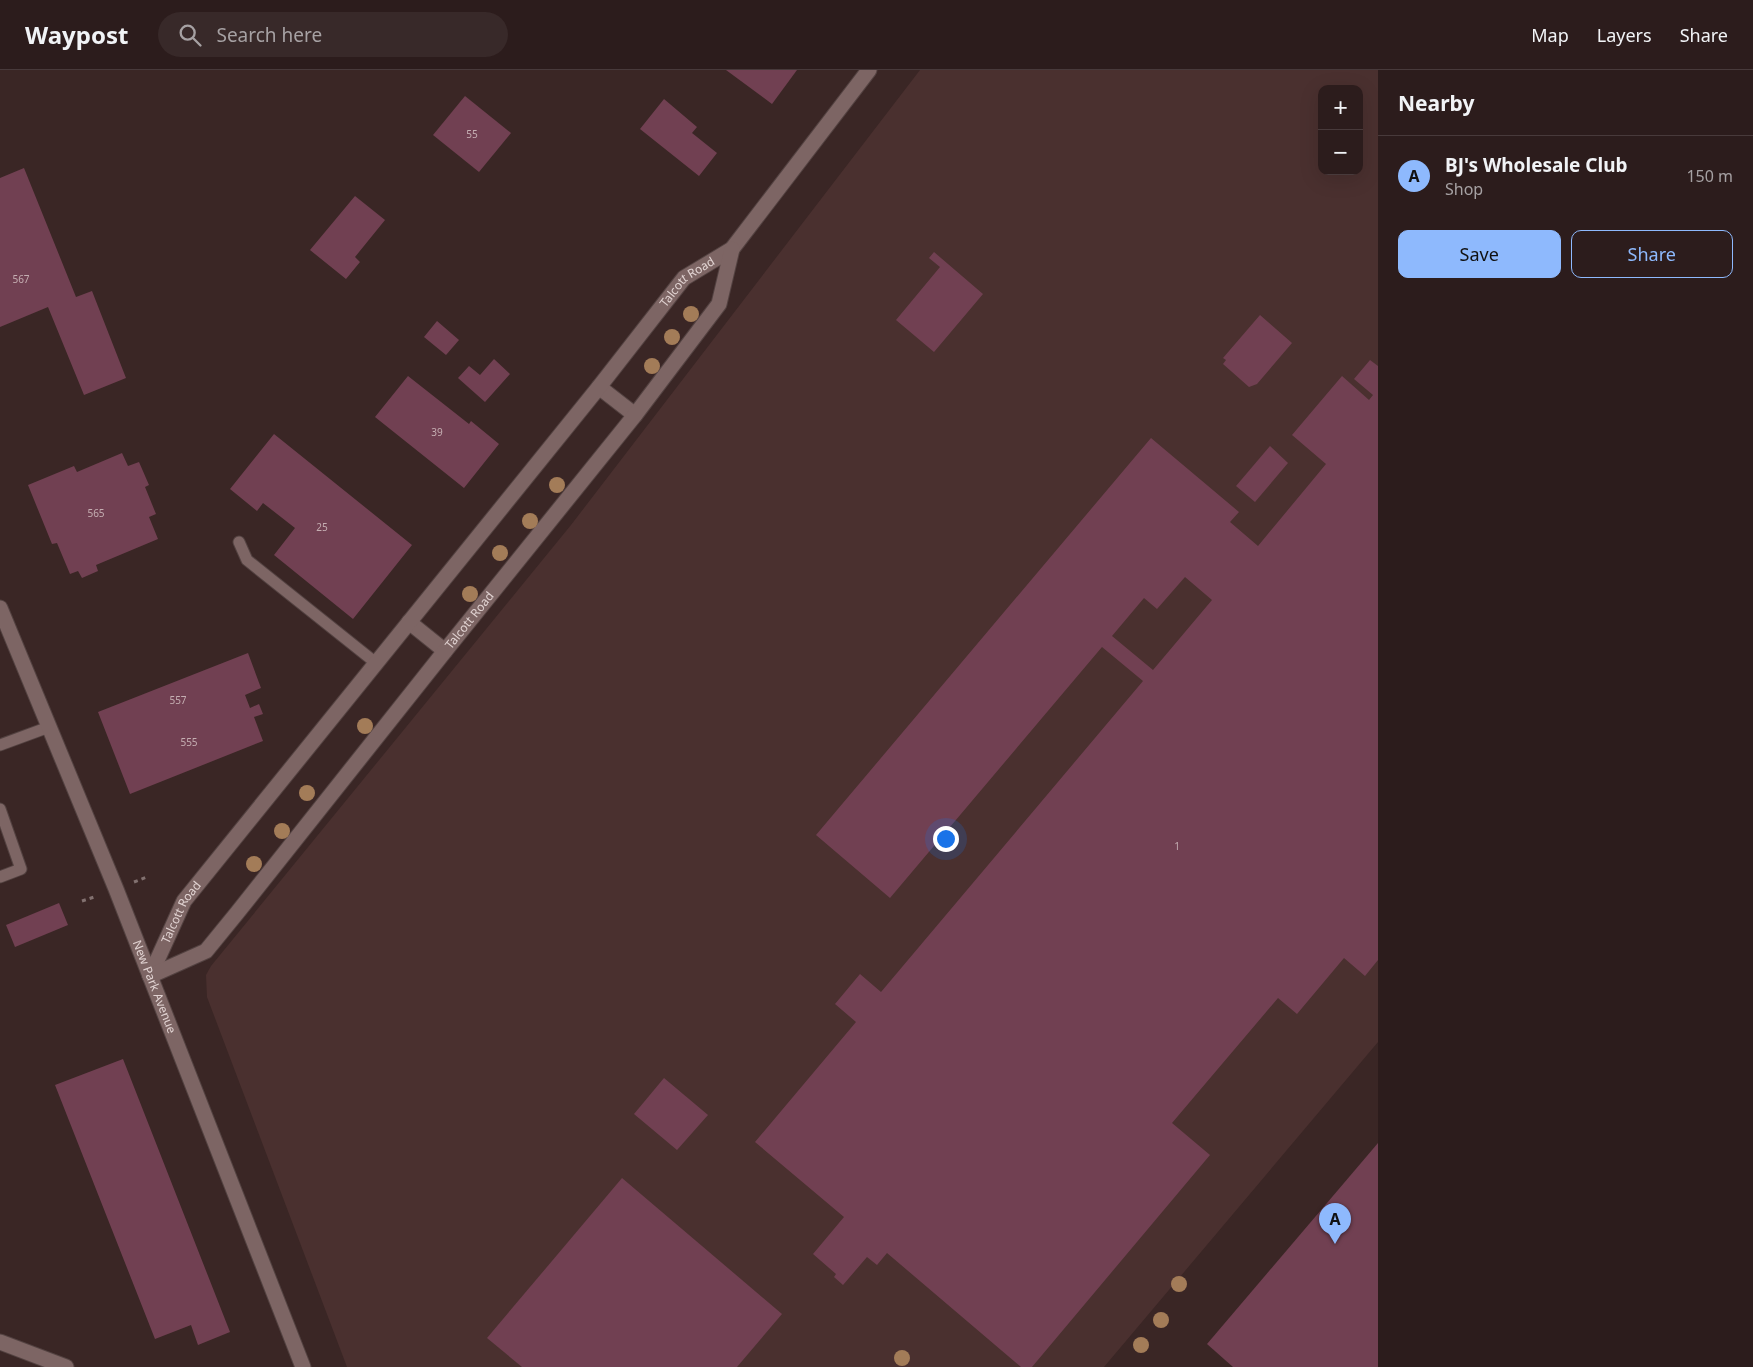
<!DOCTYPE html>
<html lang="en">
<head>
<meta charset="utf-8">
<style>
  :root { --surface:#2c1c1c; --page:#382929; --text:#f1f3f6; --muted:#a6a1a3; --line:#483a3b; --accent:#8eb9fd }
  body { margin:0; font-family:"Noto Sans",sans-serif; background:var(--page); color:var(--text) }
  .controls { position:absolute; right:15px; top:15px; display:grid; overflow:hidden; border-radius:10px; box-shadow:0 5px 20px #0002 }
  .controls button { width:45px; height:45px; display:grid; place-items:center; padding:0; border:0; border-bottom:1px solid var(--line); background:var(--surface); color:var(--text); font:25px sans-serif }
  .you { position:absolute; left:945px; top:768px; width:18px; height:18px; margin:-12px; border:4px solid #fff; border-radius:50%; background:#1a73e8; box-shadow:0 0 0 8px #1a73e833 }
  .badge { display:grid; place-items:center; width:32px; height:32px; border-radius:50%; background:var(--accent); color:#111; font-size:16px; font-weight:700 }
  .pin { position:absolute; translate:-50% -41px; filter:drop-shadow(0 1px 2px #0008) }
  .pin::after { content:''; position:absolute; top:26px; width:18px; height:15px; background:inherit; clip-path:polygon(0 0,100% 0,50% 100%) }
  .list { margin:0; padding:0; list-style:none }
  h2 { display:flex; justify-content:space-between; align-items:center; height:65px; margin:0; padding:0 20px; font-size:21px }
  h2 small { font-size:16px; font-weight:400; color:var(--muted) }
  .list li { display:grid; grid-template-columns:32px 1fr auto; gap:15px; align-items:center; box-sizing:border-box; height:80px; padding:0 20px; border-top:1px solid var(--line) }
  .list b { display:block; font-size:19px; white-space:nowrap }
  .list p { margin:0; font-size:16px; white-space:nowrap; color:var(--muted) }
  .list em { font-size:16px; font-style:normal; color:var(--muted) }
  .actions { display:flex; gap:10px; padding:15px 20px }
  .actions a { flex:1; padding:11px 0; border:1px solid var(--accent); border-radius:10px; text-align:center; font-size:18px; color:var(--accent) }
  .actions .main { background:var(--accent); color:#111 }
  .icon { flex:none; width:28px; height:28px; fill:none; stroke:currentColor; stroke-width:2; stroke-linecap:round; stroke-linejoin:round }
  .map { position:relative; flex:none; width:1378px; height:1297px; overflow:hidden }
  header { display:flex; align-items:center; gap:30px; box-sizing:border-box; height:70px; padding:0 25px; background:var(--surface); border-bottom:1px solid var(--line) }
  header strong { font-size:24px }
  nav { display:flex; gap:28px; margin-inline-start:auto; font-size:18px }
  .search { width:350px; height:45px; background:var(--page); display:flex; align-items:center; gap:12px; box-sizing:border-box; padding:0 18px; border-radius:28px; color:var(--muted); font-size:19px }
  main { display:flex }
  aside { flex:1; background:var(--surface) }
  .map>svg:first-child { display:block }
  .built { fill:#4a302f; fill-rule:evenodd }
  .building { fill:#714052; fill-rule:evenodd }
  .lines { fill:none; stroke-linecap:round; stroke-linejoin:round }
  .lane-casing { stroke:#534241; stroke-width:13 }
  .street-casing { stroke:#534241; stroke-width:17 }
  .secondary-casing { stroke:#534241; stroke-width:17 }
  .path { stroke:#827170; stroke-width:3; stroke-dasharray:4 4; stroke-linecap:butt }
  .lane { stroke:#7d6564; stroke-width:11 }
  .street { stroke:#7d6564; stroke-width:15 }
  .secondary { stroke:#7d6564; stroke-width:15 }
  .tree { fill:#a37c58 }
  .labels { text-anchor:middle; stroke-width:4; stroke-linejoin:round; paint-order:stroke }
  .number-label { font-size:10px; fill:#c5aeb2 }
  .street-label { font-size:12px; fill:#e1d3d2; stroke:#1b1211 }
</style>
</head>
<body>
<header>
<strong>Waypost</strong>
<div class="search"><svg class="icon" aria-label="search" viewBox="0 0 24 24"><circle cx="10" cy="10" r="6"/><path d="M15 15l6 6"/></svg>Search here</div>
<nav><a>Map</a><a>Layers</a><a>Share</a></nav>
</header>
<main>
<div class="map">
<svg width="1378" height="1297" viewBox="0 0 1378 1297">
  <rect width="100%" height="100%" fill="#3a2625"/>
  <!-- built -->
  <path class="built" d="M 920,0 L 1378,0 L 1378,972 L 1104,1297 L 347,1297 L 207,927 L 206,905 L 211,896 L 571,455 ZM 1322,19 L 1359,19 L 1359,101 L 1322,101 Z"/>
  <!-- building -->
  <g class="building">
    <polygon points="726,0 797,0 772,34"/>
    <polygon points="465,26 511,63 479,102 433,65"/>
    <polygon points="664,29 697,57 692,63 717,83 699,106 640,59"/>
    <polygon points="24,98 76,227 92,221 126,308 84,325 48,237 0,257 0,108"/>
    <polygon points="355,126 385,150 355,187 360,192 346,209 310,180"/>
    <polygon points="934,182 983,224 934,282 896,250 940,197 929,188"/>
    <polygon points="1260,245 1292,273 1257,314 1249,317 1223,294 1226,290 1223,288"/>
    <polygon points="437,251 459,270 446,285 424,267"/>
    <polygon points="494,289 510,304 485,332 458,308 469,296 480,305"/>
    <path d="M 1370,290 L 1378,296 L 1378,890 L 1365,906 L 1344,888 L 1297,944 L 1278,928 L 1172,1053 L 1210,1085 L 1032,1297 L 1021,1297 L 887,1183 L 877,1195 L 867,1187 L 843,1215 L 834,1207 L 836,1204 L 813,1184 L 844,1147 L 755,1072 L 856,952 L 835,934 L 860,904 L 881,922 L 1143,611 L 1102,577 L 890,828 L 816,765 L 1151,368 L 1239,442 L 1230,452 L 1258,476 L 1326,394 L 1292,365 L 1342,306 L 1369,330 L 1373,325 L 1354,309 ZM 1185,507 L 1212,530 L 1153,600 L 1112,566 L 1144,528 L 1157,539 Z"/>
    <polygon points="408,306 469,354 471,351 499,374 464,418 375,347"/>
    <polygon points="274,364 412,475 353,549 274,485 295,458 263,433 257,441 230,419"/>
    <polygon points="1270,376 1288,393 1255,432 1236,416"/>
    <polygon points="122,383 128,396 139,392 149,415 145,417 156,444 149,447 158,469 96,495 98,501 82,508 78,501 70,504 57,473 52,474 28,415 74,396 77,402"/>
    <polygon points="248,583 261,618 245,625 250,638 259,634 263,644 254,647 263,671 130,724 98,642"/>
    <polygon points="59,833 68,855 15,877 6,855"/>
    <polygon points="123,989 230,1262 198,1275 191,1255 155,1269 55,1015"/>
    <polygon points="664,1008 708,1045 677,1080 634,1044"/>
    <polygon points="1378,1073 1378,1297 1233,1297 1207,1274"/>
    <polygon points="622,1108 782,1244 737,1297 522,1297 487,1268"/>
  </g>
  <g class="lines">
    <defs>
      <g id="lane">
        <polyline points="239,472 247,490 376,593"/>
        <polyline points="0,675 49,657"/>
        <polyline points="0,739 21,799 0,807"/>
      </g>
      <polyline id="street" points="0,1272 66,1297"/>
      <g id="secondary">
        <polyline points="599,317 635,345"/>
        <path id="s1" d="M 0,538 L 116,819 L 303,1297"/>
        <polyline points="409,552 445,581"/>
        <path id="s2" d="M 150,906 L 184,831 L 599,317 L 684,208 L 732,179 L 869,0"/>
        <path id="s3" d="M 150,906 L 206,881 L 237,843 L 445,581 L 635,345 L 719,234 L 732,179"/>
      </g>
    </defs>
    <!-- lane casing -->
    <use href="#lane" class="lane-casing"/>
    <!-- street casing -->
    <use href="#street" class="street-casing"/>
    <!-- secondary casing -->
    <use href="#secondary" class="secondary-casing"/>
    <!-- path -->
    <g class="path">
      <polyline points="134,812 147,807"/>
      <polyline points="82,831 97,826"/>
    </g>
    <!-- lane -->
    <use href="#lane" class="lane"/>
    <!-- street -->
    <use href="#street" class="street"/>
    <!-- secondary -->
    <use href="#secondary" class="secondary"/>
  </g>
  <!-- trees -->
  <g class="tree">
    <circle cx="691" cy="244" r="8"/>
    <circle cx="672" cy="267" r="8"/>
    <circle cx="652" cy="296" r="8"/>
    <circle cx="557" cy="415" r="8"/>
    <circle cx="530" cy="451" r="8"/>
    <circle cx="500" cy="483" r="8"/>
    <circle cx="470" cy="524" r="8"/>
    <circle cx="365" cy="656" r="8"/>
    <circle cx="307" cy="723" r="8"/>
    <circle cx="282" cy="761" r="8"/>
    <circle cx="254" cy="794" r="8"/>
    <circle cx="1179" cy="1214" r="8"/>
    <circle cx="1161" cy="1250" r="8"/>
    <circle cx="1141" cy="1275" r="8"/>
    <circle cx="902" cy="1288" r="8"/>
  </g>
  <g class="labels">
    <!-- number labels -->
    <g class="number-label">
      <text x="472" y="68">55</text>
      <text x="21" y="213">567</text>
      <text x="437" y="366">39</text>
      <text x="96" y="447">565</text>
      <text x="322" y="461">25</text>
      <text x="178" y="634">557</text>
      <text x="189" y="676">555</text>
      <text x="1177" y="780">1</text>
    </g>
    <!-- street labels -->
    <g class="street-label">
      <text dy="4" stroke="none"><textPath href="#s2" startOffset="881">Talcott Road</textPath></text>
      <text dy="4" stroke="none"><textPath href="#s3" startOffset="484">Talcott Road</textPath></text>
      <text dy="4" stroke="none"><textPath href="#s2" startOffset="71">Talcott Road</textPath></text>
      <text dy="4" stroke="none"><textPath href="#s1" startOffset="409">New Park Avenue</textPath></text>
    </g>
  </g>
</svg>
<div class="controls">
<button>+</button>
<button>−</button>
</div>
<div class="you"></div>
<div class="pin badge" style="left:1335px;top:1174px">A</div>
</div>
<aside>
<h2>Nearby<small></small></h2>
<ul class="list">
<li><span class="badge">A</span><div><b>BJ's Wholesale Club</b><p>Shop</p></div><em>150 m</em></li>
</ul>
<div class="actions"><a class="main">Save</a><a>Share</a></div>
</aside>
</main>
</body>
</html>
